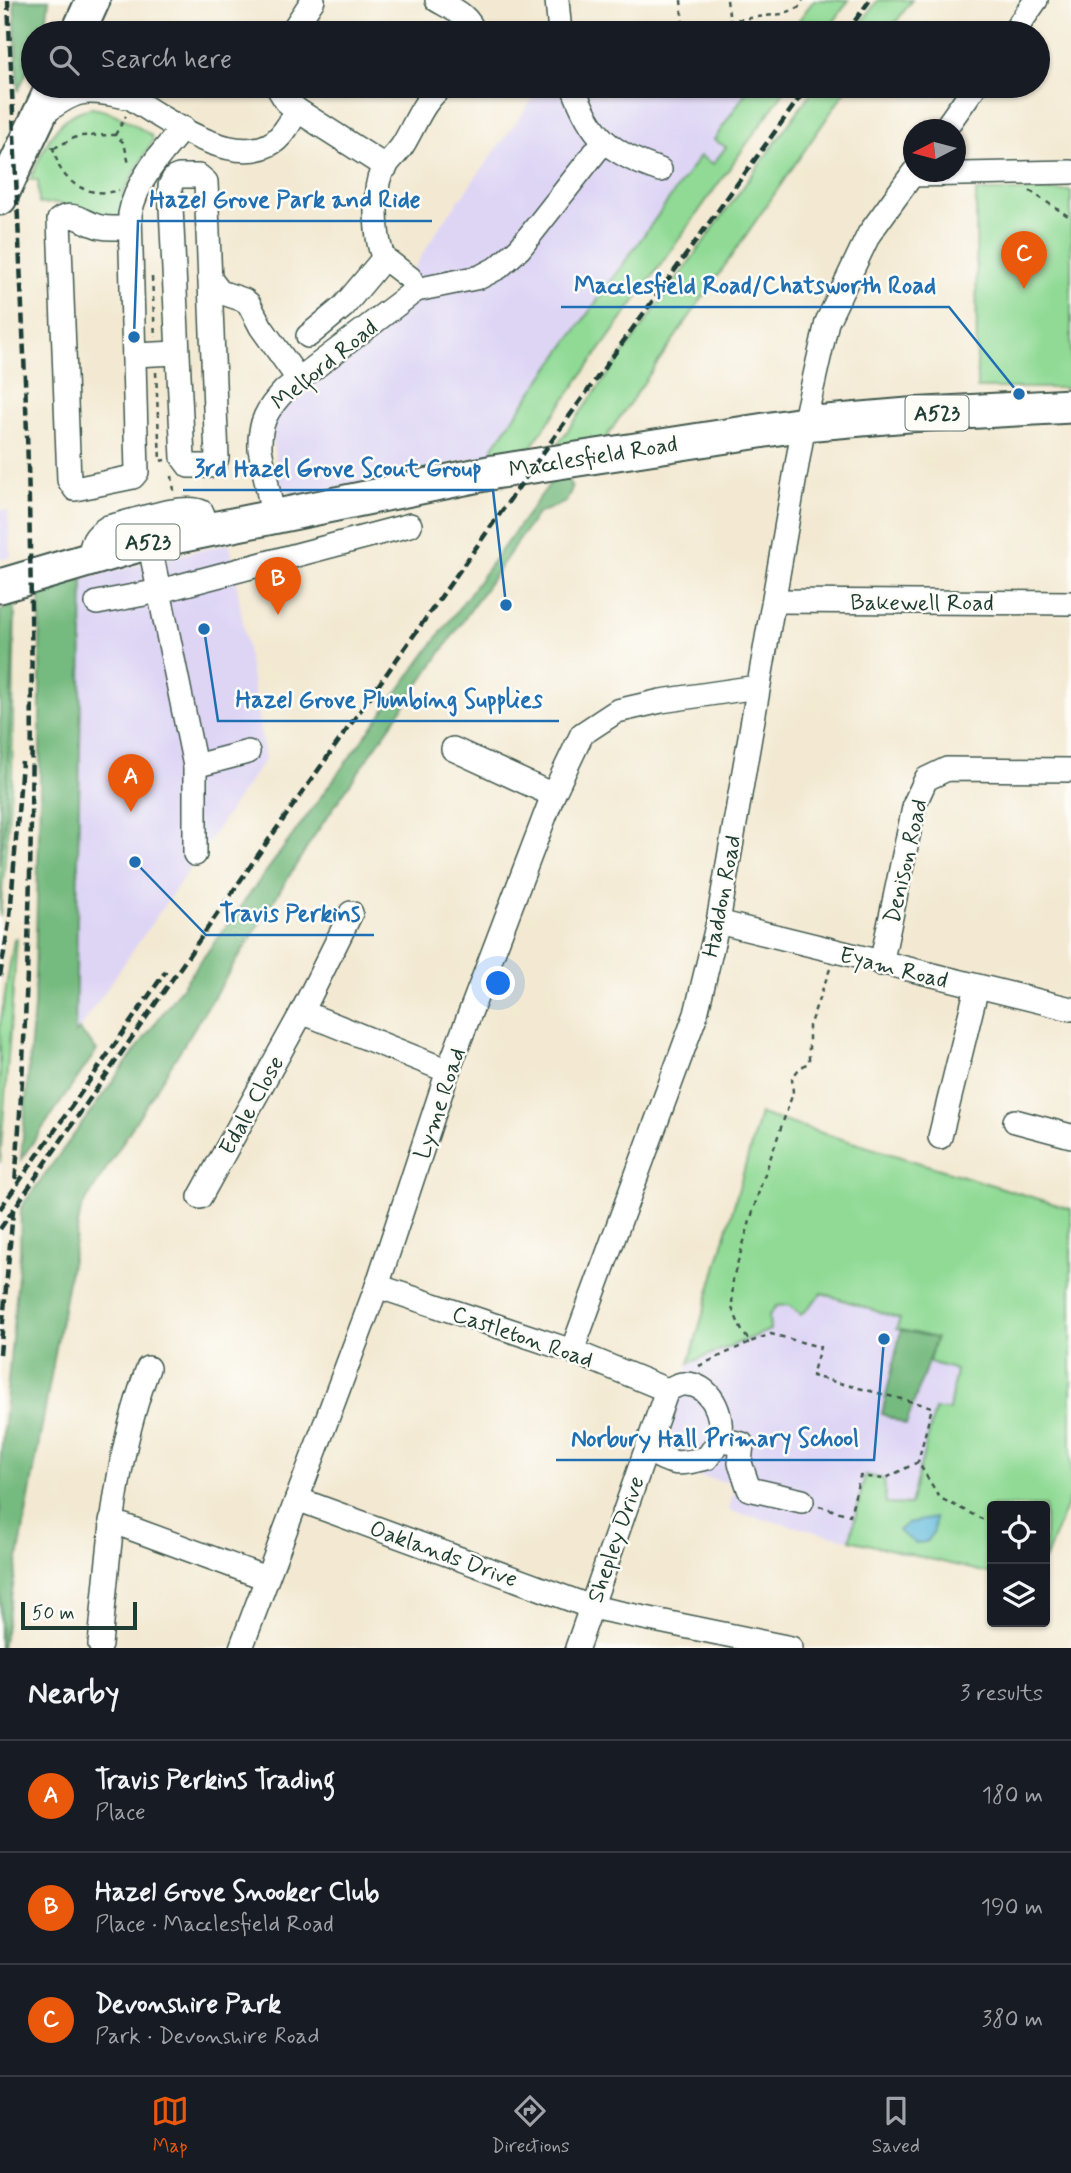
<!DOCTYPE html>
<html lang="en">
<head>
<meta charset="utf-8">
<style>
  :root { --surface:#171b24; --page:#20242c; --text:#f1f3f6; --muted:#9ea1a6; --line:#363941; --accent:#ea580c }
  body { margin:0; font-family:Mynerve,sans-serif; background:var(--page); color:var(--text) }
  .controls { position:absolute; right:21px; bottom:21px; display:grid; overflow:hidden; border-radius:7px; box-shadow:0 2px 5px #0004 }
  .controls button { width:63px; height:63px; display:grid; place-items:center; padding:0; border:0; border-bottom:2px solid var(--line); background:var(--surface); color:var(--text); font:35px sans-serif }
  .compass { position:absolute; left:903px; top:119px; width:63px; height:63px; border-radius:50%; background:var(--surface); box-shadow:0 2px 5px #0004; rotate:264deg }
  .scale { position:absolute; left:21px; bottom:18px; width:116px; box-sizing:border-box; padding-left:7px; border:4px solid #1f3d34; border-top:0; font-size:19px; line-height:24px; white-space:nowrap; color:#1f3d34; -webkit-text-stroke:5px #fdfcf7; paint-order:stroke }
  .you { position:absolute; left:499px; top:984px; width:24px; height:24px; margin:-18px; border:5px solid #fff; border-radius:50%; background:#1a73e8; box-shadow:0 0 0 10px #1a73e833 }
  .badge { display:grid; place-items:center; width:46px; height:46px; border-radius:50%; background:var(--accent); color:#fff; font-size:23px; font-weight:700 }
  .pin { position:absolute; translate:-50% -58px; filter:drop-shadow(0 2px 4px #0008) }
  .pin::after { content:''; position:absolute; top:37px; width:24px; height:21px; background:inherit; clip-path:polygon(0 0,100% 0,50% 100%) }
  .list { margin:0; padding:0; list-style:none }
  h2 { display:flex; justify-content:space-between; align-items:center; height:91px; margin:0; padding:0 28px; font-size:30px }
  h2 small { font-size:23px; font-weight:400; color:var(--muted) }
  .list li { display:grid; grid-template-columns:46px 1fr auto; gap:21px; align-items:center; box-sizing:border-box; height:112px; padding:0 28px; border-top:2px solid var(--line) }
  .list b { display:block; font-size:26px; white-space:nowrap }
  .list p { margin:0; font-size:23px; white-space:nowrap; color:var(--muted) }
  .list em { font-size:23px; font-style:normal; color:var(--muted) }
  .icon { flex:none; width:38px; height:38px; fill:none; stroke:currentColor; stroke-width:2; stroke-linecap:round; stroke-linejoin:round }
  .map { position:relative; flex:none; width:1071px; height:1648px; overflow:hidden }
  .search { position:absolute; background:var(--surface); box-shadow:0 2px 5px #0004; left:21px; right:21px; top:21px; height:77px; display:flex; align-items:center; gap:18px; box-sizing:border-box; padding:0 24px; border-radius:38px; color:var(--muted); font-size:26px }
  .sheet { height:427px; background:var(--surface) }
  nav { display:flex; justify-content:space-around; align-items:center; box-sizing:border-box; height:98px; border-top:2px solid var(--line); background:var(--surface); font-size:19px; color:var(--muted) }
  nav a { display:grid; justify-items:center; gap:4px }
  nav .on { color:var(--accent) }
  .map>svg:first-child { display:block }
  .built { fill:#ded5f5 }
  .green { fill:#90da95; stroke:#588c64; stroke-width:2 }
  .forest { fill:#74ba7e; stroke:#4a7c59; stroke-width:2 }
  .water { fill:#5eb9db; stroke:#3e7b88; stroke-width:2 }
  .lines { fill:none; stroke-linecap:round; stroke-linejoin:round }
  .minor-casing { stroke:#3f574c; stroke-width:26 }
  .highway-casing { stroke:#3f574c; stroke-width:37 }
  .path { stroke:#3f574c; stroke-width:2.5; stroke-dasharray:5 5; stroke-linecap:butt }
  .minor { stroke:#fff; stroke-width:23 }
  .highway { stroke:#fff; stroke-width:33 }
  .rail { stroke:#1f3d34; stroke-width:4.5; stroke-dasharray:10 5; stroke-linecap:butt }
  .labels { text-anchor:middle; stroke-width:5; stroke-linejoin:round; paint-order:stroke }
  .shield { fill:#fdfcf7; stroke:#62766e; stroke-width:2 }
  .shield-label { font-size:21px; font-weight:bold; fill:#1f3d34 }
  .street-label { font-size:23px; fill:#1f3d34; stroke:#fdfcf7 }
  .leader { fill:none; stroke:#1f6fb2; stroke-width:2.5 }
  .callout-dot { fill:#1f6fb2; stroke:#fdfcf7; stroke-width:2.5 }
  .callout-label { font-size:24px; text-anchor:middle; font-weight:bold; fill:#1f6fb2; stroke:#fdfcf7; stroke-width:5; stroke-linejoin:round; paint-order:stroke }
</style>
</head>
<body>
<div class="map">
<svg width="1071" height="1648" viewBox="0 0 1071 1648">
  <rect width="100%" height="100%" fill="#fdfcf7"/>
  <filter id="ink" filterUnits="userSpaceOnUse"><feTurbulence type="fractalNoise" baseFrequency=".0143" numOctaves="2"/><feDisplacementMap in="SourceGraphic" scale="14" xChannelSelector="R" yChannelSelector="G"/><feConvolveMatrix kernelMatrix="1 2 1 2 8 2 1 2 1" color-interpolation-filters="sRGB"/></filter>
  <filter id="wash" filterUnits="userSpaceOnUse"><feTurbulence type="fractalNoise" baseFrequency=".00686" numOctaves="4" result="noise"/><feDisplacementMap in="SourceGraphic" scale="28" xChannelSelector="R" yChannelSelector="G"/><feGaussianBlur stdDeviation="1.57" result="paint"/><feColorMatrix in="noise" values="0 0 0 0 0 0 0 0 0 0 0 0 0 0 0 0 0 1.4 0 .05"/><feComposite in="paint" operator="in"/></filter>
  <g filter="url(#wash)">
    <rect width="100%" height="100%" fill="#f3e9d2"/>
    <!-- built -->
    <g class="built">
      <polygon points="755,22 756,33 655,33"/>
      <polygon points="542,86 750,86 714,139 726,147 713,164 700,157 493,447 495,454 299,496 287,490 280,483 272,439 276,414 285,390 416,290 413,270 438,229"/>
      <polygon points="0,510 8,510 11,557 0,560"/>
      <polygon points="230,543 265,759 75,1035 83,578"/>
      <polygon points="760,1114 1071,1209 1071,1494 1045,1561 1045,1506 992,1506 992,1574 729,1511 735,1484 659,1468"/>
    </g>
    <!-- green -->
    <g class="green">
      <polygon points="814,0 849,0 826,33 789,33"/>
      <polygon points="878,0 912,0 888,33 854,33"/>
      <polygon points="750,86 788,86 503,486 493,447 700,156 713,164 726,147 714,140"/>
      <polygon points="816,86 849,86 602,443 552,452"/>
      <path d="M 92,108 C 115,111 133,124 152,136 L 153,140 L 124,192 L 122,215 L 117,220 L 57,203 L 39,204 L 38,180 L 30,180 C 44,149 54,114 92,108 Z"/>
      <polygon points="976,191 1071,191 1071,388 977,388"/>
      <polygon points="15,605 12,776 0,917 0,866 6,809"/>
      <polygon points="17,938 0,1163 0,1025 14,939"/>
      <polygon points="760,1114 1071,1209 1071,1494 1045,1561 1045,1506 992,1506 992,1574 850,1540 865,1475 884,1479 886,1504 910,1505 935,1410 949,1410 956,1370 929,1362 935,1338 896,1329 900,1319 822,1293 801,1315 789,1305 776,1306 769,1316 770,1330 689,1363"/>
    </g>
    <!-- forest -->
    <g class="forest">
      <polygon points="14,0 49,0 45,33 33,33 33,59 18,91"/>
      <polygon points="562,467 572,488 566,502 537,514 316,833 81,1209 2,1648 0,1648 0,1465 20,1254 21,1207"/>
      <polygon points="83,578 75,1034 79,1030 97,1050 21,1159 34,1007 40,799 40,591"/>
      <polygon points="15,605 6,809 0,866 0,610"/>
      <polygon points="901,1330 936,1338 906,1425 882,1414"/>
    </g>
    <!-- water -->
    <polygon class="water" points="935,1518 934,1531 926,1542 915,1543 898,1531 907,1523"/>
  </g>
  <g filter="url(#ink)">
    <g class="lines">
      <defs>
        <g id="minor">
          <path d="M 437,0 C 452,9 469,15 474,33"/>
          <polyline points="557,0 560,33"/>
          <polyline points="291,33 313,0"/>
          <polyline points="1013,33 1036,0"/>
          <path d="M 112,86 C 151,109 231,173 275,141 C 285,133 291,121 297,110"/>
          <polyline points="277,86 286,101 297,110 386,167"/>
          <path d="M 573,86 C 591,136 609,153 660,170"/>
          <path d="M 42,115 C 75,89 85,88 126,97"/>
          <polyline points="944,130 975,86"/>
          <polyline points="912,175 1071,172"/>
          <polygon points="179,176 199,176 206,182 217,458 215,463 209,466 189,466 183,458 170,186 174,178"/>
          <path d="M 130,227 C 120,228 110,229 101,227 C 87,225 72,209 59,220 L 69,480 L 75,489 L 133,477 L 137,472 L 130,214 C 136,181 161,153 183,128"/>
          <path d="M 384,258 C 375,241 373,191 381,173 C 386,162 398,154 404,143 C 416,123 423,100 443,86"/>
          <polyline points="384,258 410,278 416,290"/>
          <polyline points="210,279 220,292 244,300 249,304 261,327 299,380"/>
          <polyline points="308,336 343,307 384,258"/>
          <polyline points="134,355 177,353"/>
          <path d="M 273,516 L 260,449 C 259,422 267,409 285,390 L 416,290 L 480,277 L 499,267 L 520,248 L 604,141"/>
          <polyline points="149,542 195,766 195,854"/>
          <path d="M 90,559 C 90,543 95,535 108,527 C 128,523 186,502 202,512 L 208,529"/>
          <polyline points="774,601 1071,603"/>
          <polyline points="97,603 160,591 410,525"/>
          <polyline points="453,749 553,795"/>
          <polyline points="195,766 248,752"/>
          <polyline points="718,922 1071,1009"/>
          <polyline points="881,964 915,803 926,779 947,769 1071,770"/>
          <polyline points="302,1012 448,1071"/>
          <polyline points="1015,1121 1071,1136"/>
          <polyline points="940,1137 977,987"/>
          <polyline points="200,1197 302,1012 351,913"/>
          <polyline points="377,1286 572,1351 667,1390"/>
          <polyline points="572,1351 696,1014 718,922 804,424 827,322 869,234 914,172"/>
          <polyline points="719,1439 742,1444 740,1463 749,1489 802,1501"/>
          <path d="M 647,1449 C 673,1466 677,1465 707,1458 C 711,1452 717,1445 719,1438 C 725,1415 710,1382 683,1384 C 678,1384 672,1388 667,1390"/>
          <polyline points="297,1499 591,1607 791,1648"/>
          <polyline points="111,1521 266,1578"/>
          <path d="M 100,1645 C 109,1548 114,1460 148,1368"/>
          <polyline points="241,1648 377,1286 448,1071 553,795 582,734 617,711 661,701 757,687"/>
          <polyline points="577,1648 667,1390"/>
        </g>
        <g id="highway">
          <polyline points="78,33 93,0"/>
          <polyline points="0,198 53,86"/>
          <polyline points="0,586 149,542 494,472 804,424 908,415 1071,406"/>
        </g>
      </defs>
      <!-- minor casing -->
      <use href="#minor" class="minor-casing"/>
      <!-- highway casing -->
      <use href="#highway" class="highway-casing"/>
      <!-- path -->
      <g class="path">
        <polyline points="681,0 683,26"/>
        <polyline points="727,0 730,21"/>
        <polyline points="628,33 782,14 798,8 803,0"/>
        <polyline points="115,135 126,116"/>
        <path d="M 52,147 C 56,153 56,161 60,168 C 72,189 96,197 119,190"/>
        <polyline points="54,148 78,136 115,135 124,143 129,164"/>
        <polyline points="1030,191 1071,218"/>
        <polyline points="152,277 155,337"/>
        <polyline points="156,372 160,461 165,460"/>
        <polyline points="172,476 174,491"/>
        <polyline points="830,969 809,1026 809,1062 799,1069 792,1078 793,1093 760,1188 733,1278 732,1308 742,1331 750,1342 771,1334 820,1347 812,1376 932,1407 918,1462"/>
        <polyline points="699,1366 750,1342"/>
        <polyline points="819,1506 850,1515 860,1476 884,1479 918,1462 940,1498 992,1524"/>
      </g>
      <!-- minor -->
      <use href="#minor" class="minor"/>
      <!-- highway -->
      <use href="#highway" class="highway"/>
      <!-- rail -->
      <g class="rail">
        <path d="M 8,0 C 14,145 22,289 27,434 C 35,681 34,937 15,1184"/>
        <polyline points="846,33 870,0"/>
        <polyline points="0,976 10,917 22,762"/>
        <polyline points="0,1209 166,971"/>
        <polyline points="0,1229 258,855 560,429 808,86"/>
        <polyline points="0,1354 13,1211"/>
      </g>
    </g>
  </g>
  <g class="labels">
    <!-- shield labels -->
    <g class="shield">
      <rect x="905.5" y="395.5" width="63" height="35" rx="5"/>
      <rect x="116.5" y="524.5" width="63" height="35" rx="5"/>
    </g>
    <g class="shield-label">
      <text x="937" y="420">A523</text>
      <text x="148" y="549">A523</text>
    </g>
    <!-- street labels -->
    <g class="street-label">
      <text transform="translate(324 364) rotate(-39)" y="8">Melford Road</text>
      <text transform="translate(593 456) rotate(-9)" y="8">Macclesfield Road</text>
      <text x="922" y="610">Bakewell Road</text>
      <text transform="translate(905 861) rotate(-77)" y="8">Denison Road</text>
      <text transform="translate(721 896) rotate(-79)" y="8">Haddon Road</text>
      <text transform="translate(894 967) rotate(14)" y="8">Eyam Road</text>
      <text transform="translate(439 1103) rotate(-71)" y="8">Lyme Road</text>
      <text transform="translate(251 1105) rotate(-61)" y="8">Edale Close</text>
      <text transform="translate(523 1336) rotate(19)" y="8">Castleton Road</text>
      <text transform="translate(615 1539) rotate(-71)" y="8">Shepley Drive</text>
      <text transform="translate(444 1553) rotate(20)" y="8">Oaklands Drive</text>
    </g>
  </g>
  <!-- callouts -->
  <path class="leader" d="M134 337L138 221H432M1019 394L949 307H561M506 605L493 490H183M204 629L218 721H559M135 862L206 935H374M884 1339L874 1460H556"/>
  <g class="callout-dot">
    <circle cx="134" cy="337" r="7"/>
    <circle cx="1019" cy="394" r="7"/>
    <circle cx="506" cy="605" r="7"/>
    <circle cx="204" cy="629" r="7"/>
    <circle cx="135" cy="862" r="7"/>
    <circle cx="884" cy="1339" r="7"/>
  </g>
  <g class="callout-label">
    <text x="285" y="207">Hazel Grove Park and Ride</text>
    <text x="755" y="293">Macclesfield Road/Chatsworth Road</text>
    <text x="338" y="476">3rd Hazel Grove Scout Group</text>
    <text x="389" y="707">Hazel Grove Plumbing Supplies</text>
    <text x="290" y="921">Travis Perkins</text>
    <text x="715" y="1446">Norbury Hall Primary School</text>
  </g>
</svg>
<div class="controls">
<button><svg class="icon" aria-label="locate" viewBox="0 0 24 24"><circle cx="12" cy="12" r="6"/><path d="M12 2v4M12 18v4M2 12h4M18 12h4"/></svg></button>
<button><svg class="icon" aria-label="layers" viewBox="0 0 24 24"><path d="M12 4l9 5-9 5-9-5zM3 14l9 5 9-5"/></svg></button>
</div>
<svg class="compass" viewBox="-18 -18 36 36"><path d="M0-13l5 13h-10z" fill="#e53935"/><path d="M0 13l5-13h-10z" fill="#9ea1a6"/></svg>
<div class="scale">50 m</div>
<div class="you"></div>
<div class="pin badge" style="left:131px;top:812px">A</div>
<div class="pin badge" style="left:278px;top:615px">B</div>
<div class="pin badge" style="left:1024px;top:289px">C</div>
<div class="search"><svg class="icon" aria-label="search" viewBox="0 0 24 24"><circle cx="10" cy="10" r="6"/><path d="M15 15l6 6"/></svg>Search here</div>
</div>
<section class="sheet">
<h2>Nearby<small>3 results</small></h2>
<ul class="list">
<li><span class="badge">A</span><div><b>Travis Perkins Trading</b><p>Place</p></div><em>180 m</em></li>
<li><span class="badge">B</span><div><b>Hazel Grove Snooker Club</b><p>Place · Macclesfield Road</p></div><em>190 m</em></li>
<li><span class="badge">C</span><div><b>Devonshire Park</b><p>Park · Devonshire Road</p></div><em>380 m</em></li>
</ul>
</section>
<nav>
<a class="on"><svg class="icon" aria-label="map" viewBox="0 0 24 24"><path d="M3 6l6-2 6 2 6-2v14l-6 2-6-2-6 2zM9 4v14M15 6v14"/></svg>Map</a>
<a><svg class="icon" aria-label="directions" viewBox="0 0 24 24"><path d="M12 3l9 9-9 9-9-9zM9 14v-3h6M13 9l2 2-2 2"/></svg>Directions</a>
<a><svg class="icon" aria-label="saved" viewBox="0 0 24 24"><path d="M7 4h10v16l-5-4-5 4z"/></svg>Saved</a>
</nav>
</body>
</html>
